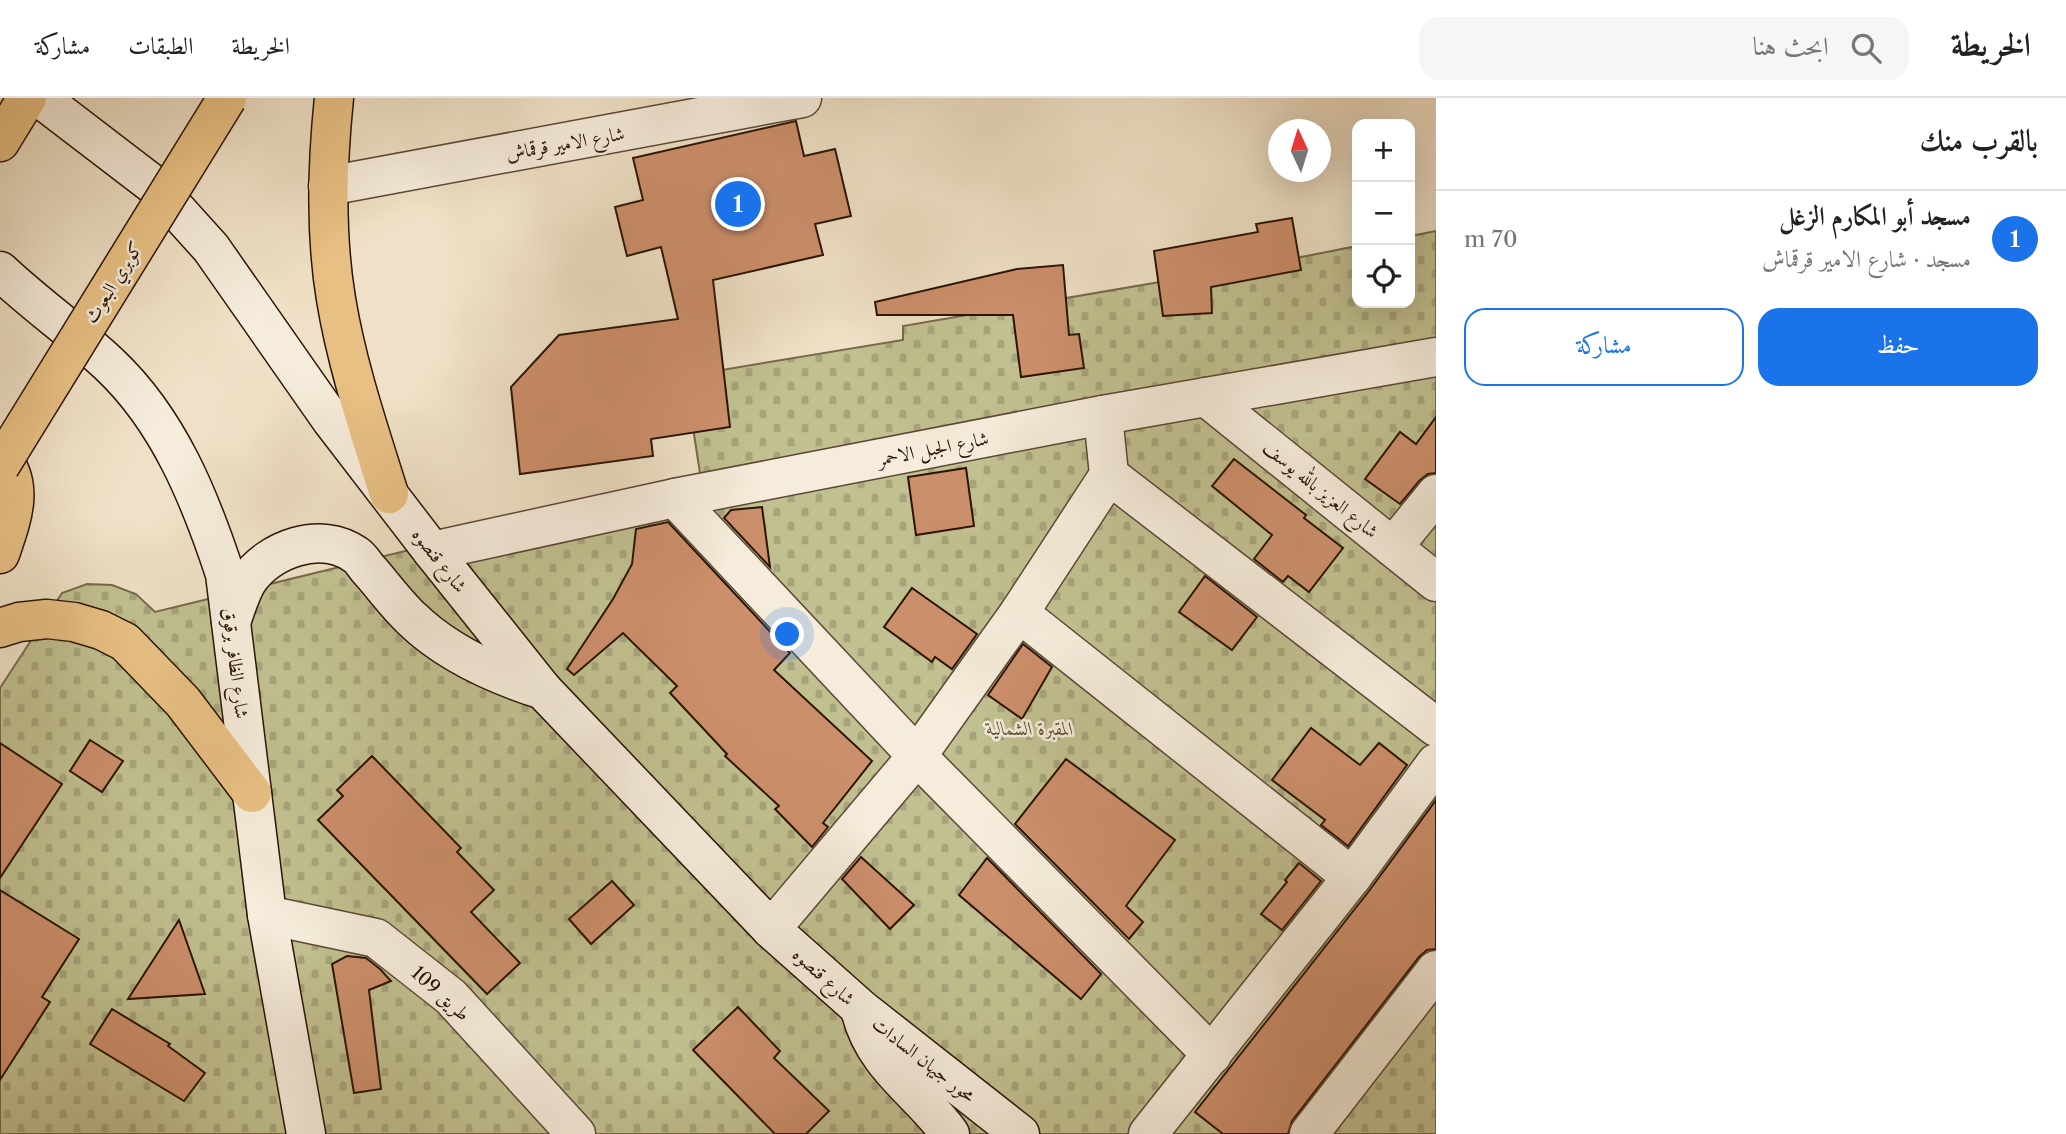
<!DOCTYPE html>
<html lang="ar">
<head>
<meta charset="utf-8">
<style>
  :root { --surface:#fff; --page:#f6f6f6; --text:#222; --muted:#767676; --line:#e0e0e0; --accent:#1a73e8 }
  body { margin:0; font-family:"Libre Caslon Text",Amiri,serif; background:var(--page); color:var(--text); direction:rtl }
  .controls { position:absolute; right:21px; top:21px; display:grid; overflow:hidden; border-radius:14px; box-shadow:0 7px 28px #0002 }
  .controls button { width:63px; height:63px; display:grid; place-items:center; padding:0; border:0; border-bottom:2px solid var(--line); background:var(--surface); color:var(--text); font:35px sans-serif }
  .compass { position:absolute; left:1268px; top:21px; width:63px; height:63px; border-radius:50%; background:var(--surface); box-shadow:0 7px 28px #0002; rotate:356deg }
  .you { position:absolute; left:788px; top:537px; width:24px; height:24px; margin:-18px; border:5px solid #fff; border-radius:50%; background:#1a73e8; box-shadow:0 0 0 10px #1a73e833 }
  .badge { display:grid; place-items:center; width:46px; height:46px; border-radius:50%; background:var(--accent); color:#fff; font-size:23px; font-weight:700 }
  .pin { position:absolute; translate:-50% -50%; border:4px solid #fff; box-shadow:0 2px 7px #0006 }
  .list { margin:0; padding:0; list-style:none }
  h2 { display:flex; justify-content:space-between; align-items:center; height:91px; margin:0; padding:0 28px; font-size:30px }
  h2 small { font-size:23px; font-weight:400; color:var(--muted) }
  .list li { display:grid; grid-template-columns:46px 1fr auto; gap:21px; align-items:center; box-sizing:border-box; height:98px; padding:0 28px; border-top:2px solid var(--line) }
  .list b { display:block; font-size:26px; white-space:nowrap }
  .list p { margin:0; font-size:23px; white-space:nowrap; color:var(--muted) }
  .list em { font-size:23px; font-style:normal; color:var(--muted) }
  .actions { display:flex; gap:14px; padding:21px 28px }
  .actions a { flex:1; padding:16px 0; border:2px solid var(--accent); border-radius:21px; text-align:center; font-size:24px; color:var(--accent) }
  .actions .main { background:var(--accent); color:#fff }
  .icon { flex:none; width:38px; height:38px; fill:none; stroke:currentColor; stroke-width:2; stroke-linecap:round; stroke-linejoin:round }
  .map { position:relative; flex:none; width:1436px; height:1036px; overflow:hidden; direction:ltr }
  header { display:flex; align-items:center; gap:42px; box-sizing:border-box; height:98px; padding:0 35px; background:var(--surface); border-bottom:2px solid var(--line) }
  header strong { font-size:33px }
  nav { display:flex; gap:38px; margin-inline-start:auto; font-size:24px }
  .search { width:490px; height:63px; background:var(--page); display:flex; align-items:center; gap:18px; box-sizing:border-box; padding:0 24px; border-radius:21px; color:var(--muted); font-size:26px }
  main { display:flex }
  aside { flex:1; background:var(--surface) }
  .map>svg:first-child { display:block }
  .cemetery { fill:url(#cemetery-stones); stroke:#766a4a; stroke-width:2 }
  .building { fill:#cc8f6b; stroke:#2b1405; stroke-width:2 }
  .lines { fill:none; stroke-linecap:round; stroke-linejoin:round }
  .street-casing { stroke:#5c4736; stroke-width:41 }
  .secondary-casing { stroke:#2b1405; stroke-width:41 }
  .highway-casing { stroke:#2b1405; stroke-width:41 }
  .street { stroke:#f5ecdb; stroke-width:38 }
  .secondary { stroke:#f5ecdb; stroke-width:38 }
  .highway { stroke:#e8c084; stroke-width:38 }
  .highway-bridge-casing { stroke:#2b1405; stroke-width:41; stroke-linecap:butt }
  .highway-bridge { stroke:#e8c084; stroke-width:38 }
  .labels { text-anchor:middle; stroke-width:5; stroke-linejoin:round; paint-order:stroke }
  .street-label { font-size:19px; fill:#2b1405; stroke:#f5ecdb }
  .park-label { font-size:19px; font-style:italic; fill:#605036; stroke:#f5ecdb }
</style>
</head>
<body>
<header>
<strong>الخريطة</strong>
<div class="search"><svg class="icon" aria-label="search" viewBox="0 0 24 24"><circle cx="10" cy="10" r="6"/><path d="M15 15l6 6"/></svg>ابحث هنا</div>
<nav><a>الخريطة</a><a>الطبقات</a><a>مشاركة</a></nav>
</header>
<main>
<aside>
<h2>بالقرب منك<small></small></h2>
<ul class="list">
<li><span class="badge">1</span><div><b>مسجد أبو المكارم الزغل</b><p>مسجد · شارع الامير قرقماش</p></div><em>70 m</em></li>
</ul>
<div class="actions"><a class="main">حفظ</a><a>مشاركة</a></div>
</aside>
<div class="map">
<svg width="1436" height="1036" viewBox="0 0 1436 1036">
  <defs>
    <pattern id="cemetery-stones" width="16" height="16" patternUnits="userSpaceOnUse" patternTransform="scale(1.75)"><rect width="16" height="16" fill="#c1c090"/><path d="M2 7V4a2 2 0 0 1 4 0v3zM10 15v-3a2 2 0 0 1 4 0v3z" fill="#a6a47b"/></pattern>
  </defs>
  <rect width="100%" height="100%" fill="#efe1c7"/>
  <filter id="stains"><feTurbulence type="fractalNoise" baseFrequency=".00286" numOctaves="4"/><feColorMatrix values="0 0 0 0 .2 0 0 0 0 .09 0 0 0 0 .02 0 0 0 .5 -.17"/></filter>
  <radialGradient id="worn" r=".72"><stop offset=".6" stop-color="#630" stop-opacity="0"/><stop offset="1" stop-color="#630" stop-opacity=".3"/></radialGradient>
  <!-- cemetery -->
  <polygon class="cemetery" points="1436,133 1436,1036 0,1036 0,590 62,495 87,486 112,487 136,496 155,514 524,424 702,388 685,278 903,242 903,228 1276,164 1357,148 1357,205 1410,205 1410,138"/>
  <!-- building -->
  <g class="building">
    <polygon points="796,23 804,58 835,51 851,118 815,126 823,157 713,182 730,329 651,341 653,358 520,376 511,289 559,237 678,221 661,149 627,158 615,109 643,102 633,60"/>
    <polygon points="1292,120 1301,172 1211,189 1212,215 1163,218 1154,153 1258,134 1256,126"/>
    <polygon points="1063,167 1069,237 1079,236 1084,270 1021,279 1013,217 877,217 875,204 1017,171"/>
    <polygon points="1436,319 1436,375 1428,376 1420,382 1400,406 1365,381 1400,334 1416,346"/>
    <polygon points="1234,361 1306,417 1304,420 1343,450 1309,494 1288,478 1283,484 1254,461 1272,437 1212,388"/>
    <polygon points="966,370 974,428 916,437 908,379"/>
    <polygon points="762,409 770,469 724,420 731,412"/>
    <polygon points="668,424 790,555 774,572 872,663 823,725 828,729 812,749 775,711 779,708 725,658 727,656 670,595 677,588 623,535 574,577 567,571 613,501 632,466 636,431"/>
    <polygon points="1205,478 1257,519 1232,552 1179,514"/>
    <polygon points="912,490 977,536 952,571 935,559 932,564 884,529"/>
    <polygon points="1023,546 1052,569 1022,621 988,597"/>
    <polygon points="1311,630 1360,667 1379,645 1407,667 1348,748 1321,727 1325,722 1272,682"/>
    <polygon points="90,642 123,663 102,694 70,673"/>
    <polygon points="0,645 62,686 0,780"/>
    <polygon points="372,658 461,750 457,754 494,792 471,814 520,865 487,896 318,722 343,698 337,692"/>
    <polygon points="1066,661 1175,742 1126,808 1143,824 1129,841 1015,726"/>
    <polygon points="1436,702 1436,851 1427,852 1419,859 1292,1023 1288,1036 1223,1036 1195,1014 1369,793"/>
    <polygon points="861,759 914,807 890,831 842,781"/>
    <polygon points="987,760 1101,876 1081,901 959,797"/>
    <polygon points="1299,765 1321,783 1282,832 1261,816 1287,784 1285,782"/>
    <polygon points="612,783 634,807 591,846 569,821"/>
    <polygon points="0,792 79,841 42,899 50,904 0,982"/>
    <polygon points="179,822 205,896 128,901"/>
    <polygon points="347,858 366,860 380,871 391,883 369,892 381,991 354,995 332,866"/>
    <polygon points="738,909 780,953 774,960 829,1013 806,1036 775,1036 693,952"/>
    <polygon points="112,911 170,946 168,948 205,975 184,1003 90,946"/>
  </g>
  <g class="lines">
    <defs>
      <g id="street">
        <polyline points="328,88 802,0"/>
        <polyline points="1206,299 1436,484"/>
        <polyline points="1109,377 1436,629"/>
        <polyline points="675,400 917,658 1212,957"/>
        <polyline points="1393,449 1436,396"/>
        <polyline points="432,453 675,400 1103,317 1436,259"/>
        <polyline points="1019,515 1352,779"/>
        <polyline points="267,817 376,840 451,899 576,1036"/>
        <polyline points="771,831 917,658 1019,515 1109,377 1103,317"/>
        <polyline points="1148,1036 1352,779 1436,665"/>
        <polyline points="1309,1036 1436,872"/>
      </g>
      <g id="secondary">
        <polyline points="40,0 155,88 211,150 332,323 432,453 543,592 771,831 861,911 1020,1036"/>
        <path d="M 0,173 C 35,206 75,234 110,267 C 169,323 200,400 225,476 L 267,817 L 306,1036"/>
        <path d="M 231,524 C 236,511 240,496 247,484 C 268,451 321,432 356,457 C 361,460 365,468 370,473 C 384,489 397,507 412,521 C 448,556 496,577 543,592"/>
        <path d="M 861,915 C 875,969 919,993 950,1036"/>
      </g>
      <g id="highway">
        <path d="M 334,0 C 327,67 325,135 336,201 C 347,268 369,332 389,396"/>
        <polyline points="0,44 27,0"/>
        <path d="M 0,358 C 26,388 11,423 0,456"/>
        <polyline points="0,530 19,524 47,521 74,524 101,532 125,544 183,604 252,695"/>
      </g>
    </defs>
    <!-- street casing -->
    <use href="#street" class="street-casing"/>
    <!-- secondary casing -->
    <use href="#secondary" class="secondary-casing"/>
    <!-- highway casing -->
    <use href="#highway" class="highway-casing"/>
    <!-- street -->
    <use href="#street" class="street"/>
    <!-- secondary -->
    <use href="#secondary" class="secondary"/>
    <!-- highway -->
    <use href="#highway" class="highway"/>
    <defs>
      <polyline id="highway-bridge" points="0,368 227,0"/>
    </defs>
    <!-- highway-bridge casing -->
    <use href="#highway-bridge" class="highway-bridge-casing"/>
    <!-- highway-bridge -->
    <use href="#highway-bridge" class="highway-bridge"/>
  </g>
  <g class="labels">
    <!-- street labels -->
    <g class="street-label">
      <text transform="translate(565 45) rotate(-10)" y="7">شارع الامير قرقماش</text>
      <text transform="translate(113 184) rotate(-58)" y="7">كوبري البعوث</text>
      <text transform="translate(933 350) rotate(-11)" y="7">شارع الجبل الاحمر</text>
      <text transform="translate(1321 391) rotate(39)" y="7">شارع العزيز بالله يوسف</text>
      <text transform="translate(440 462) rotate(52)" y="7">شارع قنصوه</text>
      <text transform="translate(236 565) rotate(83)" y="7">شارع الظافر برقوق</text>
      <text transform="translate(824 878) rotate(42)" y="7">شارع قنصوه</text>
      <text transform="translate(441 895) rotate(42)" y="7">طريق 109</text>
      <text transform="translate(924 961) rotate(38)" y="7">محور جيهان السادات</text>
    </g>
    <!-- park labels -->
    <g class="park-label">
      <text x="1030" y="637">المقبرة الشمالية</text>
    </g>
  </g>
  <rect width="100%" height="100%" filter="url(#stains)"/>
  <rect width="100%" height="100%" fill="url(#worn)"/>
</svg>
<div class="controls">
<button>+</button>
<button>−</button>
<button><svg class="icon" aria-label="locate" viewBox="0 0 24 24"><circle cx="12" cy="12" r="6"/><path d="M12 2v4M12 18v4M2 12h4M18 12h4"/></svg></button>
</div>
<svg class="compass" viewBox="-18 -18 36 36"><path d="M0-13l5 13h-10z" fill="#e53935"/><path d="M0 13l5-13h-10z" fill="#767676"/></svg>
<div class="you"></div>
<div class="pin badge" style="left:738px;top:106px">1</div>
</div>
</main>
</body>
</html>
